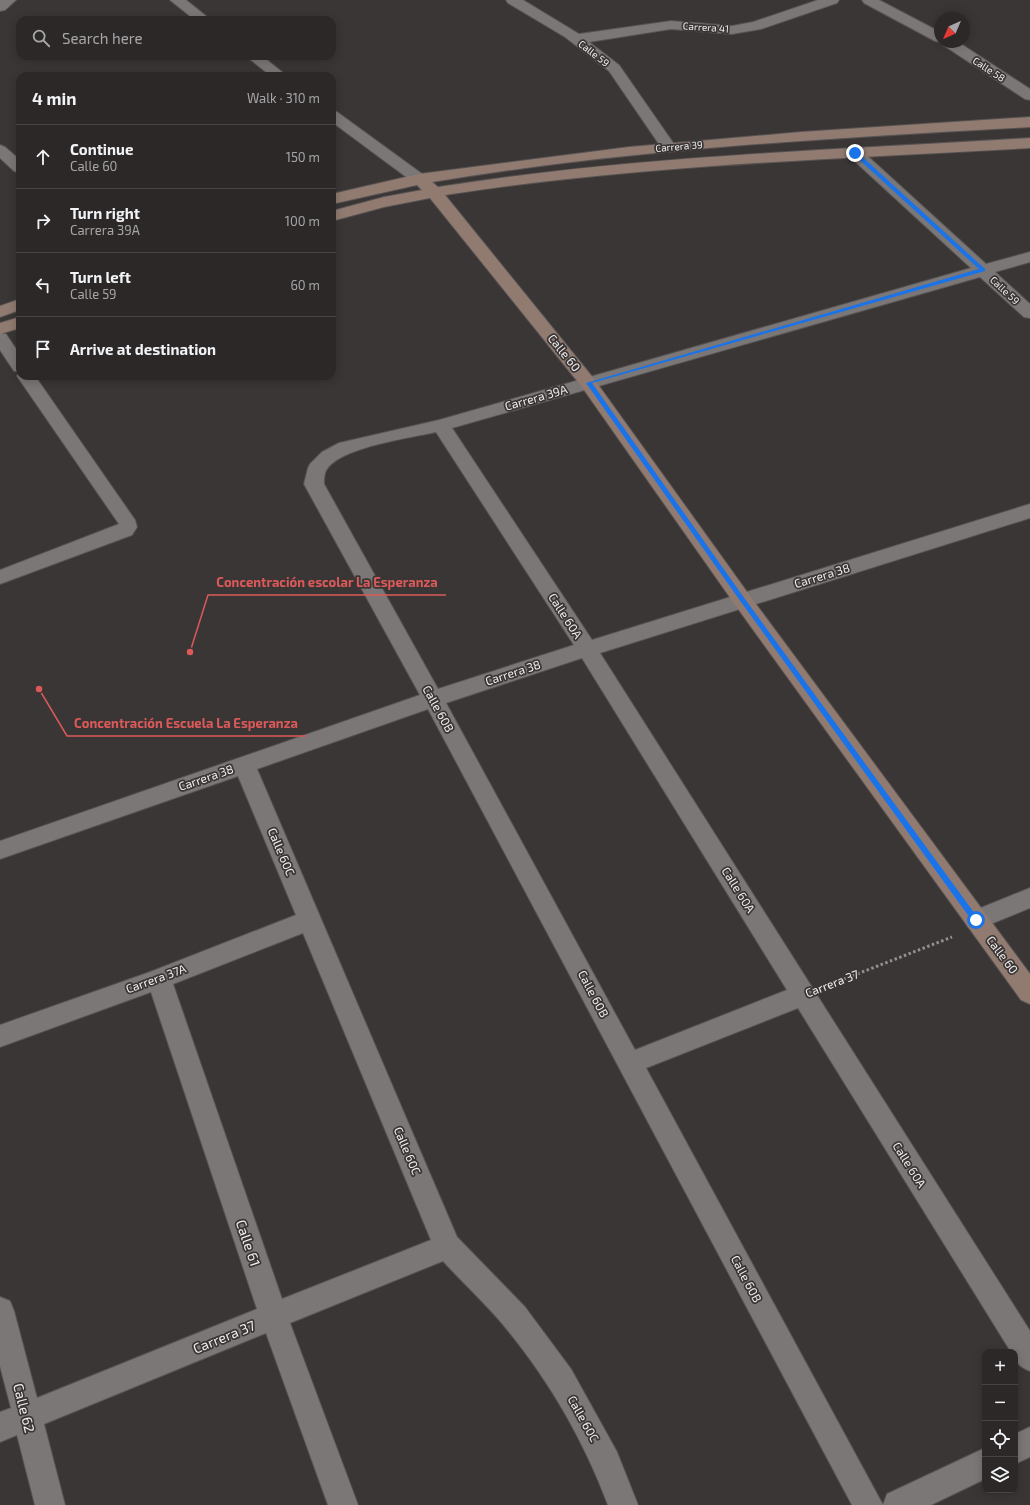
<!DOCTYPE html>
<html lang="en">
<head>
<meta charset="utf-8">
<style>
  :root { --surface:#2c2828; --page:#383434; --text:#f1f3f6; --muted:#a6a6a8; --line:#484445 }
  body { margin:0; font-family:"Exo 2",sans-serif; background:var(--page); color:var(--text) }
  .controls { position:absolute; right:12px; bottom:12px; display:grid; overflow:hidden; border-radius:8px; box-shadow:0 2px 10px #0003 }
  .controls button { width:36px; height:36px; display:grid; place-items:center; padding:0; border:0; border-bottom:1px solid var(--line); background:var(--surface); color:var(--text); font:20px sans-serif }
  .compass { position:absolute; left:934px; top:12px; width:36px; height:36px; border-radius:50%; background:var(--surface); box-shadow:0 2px 10px #0003; rotate:224deg }
  .stop { position:absolute; width:12px; height:12px; margin:-9px; border:3px solid #1a73e8; border-radius:50%; background:#fff }
  .stop.end { background:#1a73e8; border-color:#fff; box-shadow:0 1px 4px #0008 }
  .list { margin:0; padding:0; list-style:none }
  h2 { display:flex; justify-content:space-between; align-items:center; height:52px; margin:0; padding:0 16px; font-size:17px }
  h2 small { font-size:13px; font-weight:400; color:var(--muted) }
  .list li { display:grid; grid-template-columns:26px 1fr auto; gap:12px; align-items:center; box-sizing:border-box; height:64px; padding:0 16px; border-top:1px solid var(--line) }
  .list b { display:block; font-size:15px; white-space:nowrap }
  .list p { margin:0; font-size:13px; white-space:nowrap; color:var(--muted) }
  .list em { font-size:13px; font-style:normal; color:var(--muted) }
  .icon { flex:none; width:22px; height:22px; fill:none; stroke:currentColor; stroke-width:2; stroke-linecap:round; stroke-linejoin:round }
  .map { position:relative; flex:none; width:1030px; height:1505px; overflow:hidden }
  .search { position:absolute; background:var(--surface); box-shadow:0 2px 10px #0003; left:16px; top:16px; width:320px; height:44px; display:flex; align-items:center; gap:10px; box-sizing:border-box; padding:0 14px; border-radius:12px; color:var(--muted); font-size:15px }
  .panel { position:absolute; background:var(--surface); box-shadow:0 2px 10px #0003; left:16px; top:72px; width:320px; height:308px; border-radius:12px }
  .map>svg:first-child { display:block }
  .lines { fill:none; stroke-linecap:round; stroke-linejoin:round }
  .lane-casing { stroke:#575353; stroke-width:2 }
  .street-casing { stroke:#575353; stroke-width:2 }
  .secondary-casing { stroke:#575353; stroke-width:2 }
  .path { stroke:#928f8f; stroke-width:3; stroke-dasharray:2.5 2.5; stroke-linecap:butt }
  .lane { fill:#7b7777; fill-rule:evenodd }
  .street { fill:#7b7777; fill-rule:evenodd }
  .secondary { fill:#917b71; fill-rule:evenodd }
  .route { fill:#1a73e8 }
  .labels { text-anchor:middle; stroke-width:3.5; stroke-linejoin:round; paint-order:stroke }
  .far-street-label { font-size:10px; fill:#f0eded; stroke:#3a3636 }
  .street-label { font-size:12px; fill:#f0eded; stroke:#3a3636 }
  .near-street-label { font-size:14px; fill:#f0eded; stroke:#3a3636 }
  .leader { fill:none; stroke:#dc5959; stroke-width:1.5 }
  .callout-dot { fill:#dc5959; stroke:#3a3636; stroke-width:1.5 }
  .callout-label { font-size:13px; text-anchor:middle; font-weight:bold; fill:#dc5959; stroke:#3a3636; stroke-width:3.5; stroke-linejoin:round; paint-order:stroke }
</style>
</head>
<body>
<div class="map">
<svg width="1030" height="1505" viewBox="0 0 1030 1505">
  <rect width="100%" height="100%" fill="#3a3636"/>
  <g class="lines">
    <defs>
      <polygon id="lane" points="0,333 6,334 20,355 20,376 35,376 135,520 137,527 132,535 0,584 0,570 119,524 17,376 20,372 14,371 0,350"/>
      <g id="street">
        <polygon points="0,0 16,0 5,10 0,11"/>
        <polygon points="170,0 186,0 211,20 195,20"/>
        <polygon points="506,0 523,0 579,34 671,21 732,26 753,22 818,0 839,0 837,3 761,29 732,34 671,29 589,42 619,65 676,147 673,150 668,152 663,150 609,71 565,37 508,3"/>
        <polygon points="862,0 879,0 940,32 940,42 958,42 1030,89 1030,100 1025,99 943,45 941,42 935,41 864,3"/>
        <polygon points="246,56 262,56 287,76 271,76"/>
        <polygon points="332,110 337,112 425,176 427,179 425,182 419,184 413,182 332,122"/>
        <polygon points="0,145 5,147 20,160 20,173 14,171 0,158"/>
        <path d="M 855,148 L 861,150 L 986,264 L 1030,252 L 1030,262 L 995,272 L 1030,304 L 1030,318 L 1024,317 L 980,277 L 452,428 L 592,640 L 1030,504 L 1030,518 L 600,653 L 1030,1331 L 1030,1371 C 1020,1367 1015,1363 1015,1352 L 1011,1352 L 798,1008 L 646,1068 L 883,1505 L 887,1494 L 985,1448 L 985,1479 L 931,1505 L 852,1505 L 428,709 L 257,769 L 457,1237 L 525,1307 L 571,1369 L 617,1452 L 638,1505 L 608,1505 C 584,1441 549,1380 505,1327 C 486,1304 463,1283 443,1261 L 290,1323 L 358,1505 L 328,1505 L 266,1333 L 44,1424 L 65,1505 L 35,1505 L 17,1435 L 0,1442 L 0,1412 L 11,1408 L 0,1366 L 0,1297 L 10,1301 L 14,1311 L 37,1398 L 257,1309 L 151,992 L 0,1047 L 0,1025 L 150,972 L 296,915 L 238,776 L 0,859 L 0,841 L 420,695 L 304,484 L 308,468 L 310,464 L 322,452 L 339,443 L 439,420 L 971,268 L 849,156 L 847,153 L 849,150 ZM 436,432 L 574,645 L 438,689 L 324,484 C 324,480 324,473 327,469 C 342,447 410,438 436,432 ZM 582,658 L 787,990 L 635,1050 L 446,703 ZM 303,933 L 431,1240 L 282,1299 L 173,984 Z"/>
        <polygon points="1030,888 1030,908 976,930 968,927 964,920 968,913"/>
        <polygon points="1030,1427 1030,1457 1015,1464 1015,1434"/>
      </g>
      <g id="secondary">
        <path d="M 1030,117 L 1030,127 C 830,138 630,149 432,182 L 438,187 C 634,156 832,150 1030,138 L 1030,148 C 835,159 639,165 445,195 L 594,379 L 750,596 L 1030,974 L 1030,1004 L 1021,1000 L 736,606 L 582,387 L 430,198 L 384,207 L 332,221 L 332,211 L 384,197 L 422,190 L 417,185 L 332,204 L 332,194 L 419,174 L 629,147 L 801,132 Z"/>
        <polygon points="20,299 20,310 0,317 0,306"/>
        <polygon points="20,317 20,328 0,334 0,323"/>
      </g>
    </defs>
    <!-- lane casing -->
    <use href="#lane" class="lane-casing"/>
    <!-- street casing -->
    <use href="#street" class="street-casing"/>
    <!-- secondary casing -->
    <use href="#secondary" class="secondary-casing"/>
    <!-- path -->
    <polyline class="path" points="834,983 952,937"/>
    <!-- lane -->
    <use href="#lane" class="lane"/>
    <!-- street -->
    <use href="#street" class="street"/>
    <!-- secondary -->
    <use href="#secondary" class="secondary"/>
  </g>
  <!-- route -->
  <polygon class="route" points="853,152 857,152 985,269 985,271 592,383 745,599 978,918 979,920 976,923 973,922 741,602 586,383 979,269 853,154"/>
  <g class="labels">
    <!-- far-street labels -->
    <g class="far-street-label">
      <text transform="translate(706 27) rotate(4)" y="4">Carrera 41</text>
      <text transform="translate(594 53) rotate(38)" y="4">Calle 59</text>
      <text transform="translate(989 69) rotate(33)" y="4">Calle 58</text>
      <text transform="translate(679 146) rotate(-5)" y="4">Carrera 39</text>
      <text transform="translate(1005 290) rotate(43)" y="4">Calle 59</text>
    </g>
    <!-- street labels -->
    <g class="street-label">
      <text transform="translate(564 353) rotate(51)" y="4">Calle 60</text>
      <text transform="translate(536 398) rotate(-16)" y="4">Carrera 39A</text>
      <text transform="translate(822 576) rotate(-17)" y="4">Carrera 38</text>
      <text transform="translate(565 616) rotate(57)" y="4">Calle 60A</text>
      <text transform="translate(513 673) rotate(-18)" y="4">Carrera 38</text>
      <text transform="translate(438 709) rotate(61)" y="4">Calle 60B</text>
      <text transform="translate(206 778) rotate(-19)" y="4">Carrera 38</text>
      <text transform="translate(281 852) rotate(67)" y="4">Calle 60C</text>
      <text transform="translate(738 890) rotate(58)" y="4">Calle 60A</text>
      <text transform="translate(1002 955) rotate(53)" y="4">Calle 60</text>
      <text transform="translate(156 979) rotate(-20)" y="4">Carrera 37A</text>
      <text transform="translate(832 984) rotate(-21)" y="4">Carrera 37</text>
      <text transform="translate(593 994) rotate(62)" y="4">Calle 60B</text>
      <text transform="translate(407 1151) rotate(67)" y="4">Calle 60C</text>
      <text transform="translate(909 1165) rotate(58)" y="4">Calle 60A</text>
      <text transform="translate(746 1279) rotate(62)" y="4">Calle 60B</text>
      <text transform="translate(583 1419) rotate(61)" y="4">Calle 60C</text>
    </g>
    <!-- near-street labels -->
    <g class="near-street-label">
      <text transform="translate(248 1243) rotate(71)" y="5">Calle 61</text>
      <text transform="translate(224 1337) rotate(-22)" y="5">Carrera 37</text>
      <text transform="translate(24 1408) rotate(76)" y="5">Calle 62</text>
    </g>
  </g>
  <!-- callouts -->
  <path class="leader" d="M190 652L208 595H446M39 689L67 736H306"/>
  <g class="callout-dot">
    <circle cx="190" cy="652" r="4"/>
    <circle cx="39" cy="689" r="4"/>
  </g>
  <g class="callout-label">
    <text x="327" y="587">Concentración escolar La Esperanza</text>
    <text x="186" y="728">Concentración Escuela La Esperanza</text>
  </g>
</svg>
<div class="controls">
<button>+</button>
<button>−</button>
<button><svg class="icon" aria-label="locate" viewBox="0 0 24 24"><circle cx="12" cy="12" r="6"/><path d="M12 2v4M12 18v4M2 12h4M18 12h4"/></svg></button>
<button><svg class="icon" aria-label="layers" viewBox="0 0 24 24"><path d="M12 4l9 5-9 5-9-5zM3 14l9 5 9-5"/></svg></button>
</div>
<svg class="compass" viewBox="-18 -18 36 36"><path d="M0-13l5 13h-10z" fill="#e53935"/><path d="M0 13l5-13h-10z" fill="#a6a6a8"/></svg>
<div class="stop" style="left:976px;top:920px"></div>
<div class="stop end" style="left:855px;top:153px"></div>
<div class="search"><svg class="icon" aria-label="search" viewBox="0 0 24 24"><circle cx="10" cy="10" r="6"/><path d="M15 15l6 6"/></svg>Search here</div>
<section class="panel">
<h2>4 min<small>Walk · 310 m</small></h2>
<ul class="list">
<li><svg class="icon" aria-label="ahead" viewBox="0 0 24 24"><path d="M12 20V5M6 11l6-6 6 6"/></svg><div><b>Continue</b><p>Calle 60</p></div><em>150 m</em></li>
<li><svg class="icon" aria-label="right" viewBox="0 0 24 24"><path d="M7 20v-9h11M14 6l5 5-5 5"/></svg><div><b>Turn right</b><p>Carrera 39A</p></div><em>100 m</em></li>
<li><svg class="icon" aria-label="left" viewBox="0 0 24 24"><path d="M17 20v-9H6M10 6l-5 5 5 5"/></svg><div><b>Turn left</b><p>Calle 59</p></div><em>60 m</em></li>
<li><svg class="icon" aria-label="arrive" viewBox="0 0 24 24"><path d="M6 21V4h12l-3 4 3 4H6"/></svg><div><b>Arrive at destination</b></div></li>
</ul>
</section>
</div>
</body>
</html>
